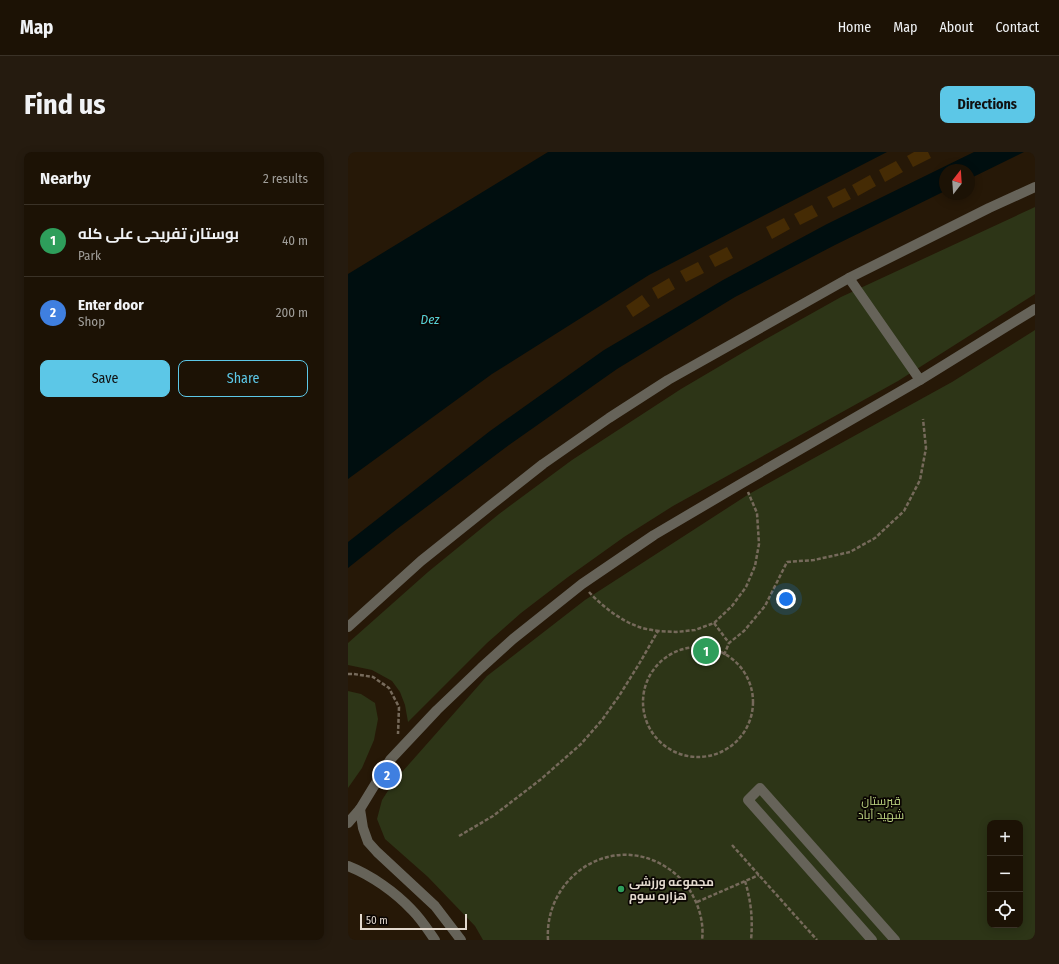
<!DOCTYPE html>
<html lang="en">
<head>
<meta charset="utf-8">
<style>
  :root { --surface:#1c1205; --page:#251b0f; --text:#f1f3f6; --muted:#a09e9a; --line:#3a3227; --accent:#5cc7e7 }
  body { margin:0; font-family:"Fira Sans Condensed",Cairo,sans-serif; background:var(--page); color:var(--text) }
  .controls { position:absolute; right:12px; bottom:12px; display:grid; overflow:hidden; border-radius:8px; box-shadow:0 2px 10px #0003 }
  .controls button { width:36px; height:36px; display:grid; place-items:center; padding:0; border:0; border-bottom:1px solid var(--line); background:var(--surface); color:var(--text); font:20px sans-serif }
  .compass { position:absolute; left:591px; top:12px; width:36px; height:36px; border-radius:50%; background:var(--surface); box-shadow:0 2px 10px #0003; rotate:17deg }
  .scale { position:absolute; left:12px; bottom:10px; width:107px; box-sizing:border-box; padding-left:4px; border:2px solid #e3d9ce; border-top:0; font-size:11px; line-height:14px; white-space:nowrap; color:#e3d9ce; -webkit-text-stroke:3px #0a0502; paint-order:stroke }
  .you { position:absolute; left:438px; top:447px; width:14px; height:14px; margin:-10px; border:3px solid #fff; border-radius:50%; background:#1a73e8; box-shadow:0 0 0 6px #1a73e833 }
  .badge { display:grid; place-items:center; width:26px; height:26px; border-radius:50%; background:var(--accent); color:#fff; font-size:13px; font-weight:700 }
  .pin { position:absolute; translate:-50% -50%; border:2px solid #fff; box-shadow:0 1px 4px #0006 }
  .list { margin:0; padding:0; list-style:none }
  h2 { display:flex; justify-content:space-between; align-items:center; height:52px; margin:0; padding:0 16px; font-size:17px }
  h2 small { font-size:13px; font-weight:400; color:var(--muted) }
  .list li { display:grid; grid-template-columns:26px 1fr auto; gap:12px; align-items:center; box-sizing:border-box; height:72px; padding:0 16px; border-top:1px solid var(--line) }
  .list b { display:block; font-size:15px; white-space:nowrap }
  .list p { margin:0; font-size:13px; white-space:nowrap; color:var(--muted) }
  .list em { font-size:13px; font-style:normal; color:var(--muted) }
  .actions { display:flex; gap:8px; padding:12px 16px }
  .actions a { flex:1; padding:9px 0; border:1px solid var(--accent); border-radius:8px; text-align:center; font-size:14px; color:var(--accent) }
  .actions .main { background:var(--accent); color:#111 }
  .icon { flex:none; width:22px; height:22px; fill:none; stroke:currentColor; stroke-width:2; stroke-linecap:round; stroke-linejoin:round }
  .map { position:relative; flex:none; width:687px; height:788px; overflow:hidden; border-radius:8px }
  header { display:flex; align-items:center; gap:24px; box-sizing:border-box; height:56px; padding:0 20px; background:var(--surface); border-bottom:1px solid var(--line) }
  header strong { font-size:19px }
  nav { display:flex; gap:22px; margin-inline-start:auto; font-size:14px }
  .intro { display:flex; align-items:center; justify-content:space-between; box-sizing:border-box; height:96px; padding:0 24px }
  h1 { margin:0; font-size:28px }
  .button { padding:10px 18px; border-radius:8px; background:var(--accent); color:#111; font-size:14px; font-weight:700 }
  main { display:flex; gap:24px; padding:0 24px }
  aside { flex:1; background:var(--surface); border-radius:8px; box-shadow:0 2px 10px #0003 }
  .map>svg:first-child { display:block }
  .green { fill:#2d3517; fill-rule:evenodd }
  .water { fill:#000e0f }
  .building { fill:#452b04 }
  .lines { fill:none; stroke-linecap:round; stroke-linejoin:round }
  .path { stroke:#766a5b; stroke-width:2.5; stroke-dasharray:4 2; stroke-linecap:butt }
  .minor { stroke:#666359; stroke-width:10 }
  .leisure-dot { fill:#2e9e5b; stroke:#0a0502; stroke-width:1.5 }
  .labels { text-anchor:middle; stroke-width:3.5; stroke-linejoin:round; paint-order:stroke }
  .park-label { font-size:12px; fill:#bbd280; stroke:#0a0502 }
  .poi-label { font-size:12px; font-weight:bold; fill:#e3d9ce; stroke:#0a0502; text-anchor:start }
  .water-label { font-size:13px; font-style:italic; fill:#56d3d8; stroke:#0a0502 }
</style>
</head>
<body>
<header>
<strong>Map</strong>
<nav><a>Home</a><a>Map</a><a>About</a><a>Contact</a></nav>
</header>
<div class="intro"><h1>Find us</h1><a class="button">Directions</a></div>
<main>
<aside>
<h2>Nearby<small>2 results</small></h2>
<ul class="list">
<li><span class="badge" style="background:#2e9e5b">1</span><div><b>بوستان تفریحی علی کله</b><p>Park</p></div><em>40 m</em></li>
<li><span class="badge" style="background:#3f7fe0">2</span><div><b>Enter door</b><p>Shop</p></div><em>200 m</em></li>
</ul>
<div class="actions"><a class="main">Save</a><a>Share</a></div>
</aside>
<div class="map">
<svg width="687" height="788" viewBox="0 0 687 788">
  <rect width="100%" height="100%" fill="#261807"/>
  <!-- green -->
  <g class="green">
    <polygon points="687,55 687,142 550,229 325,354 276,385 220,425 173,461 139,491 60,570 57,553 52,540 44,529 24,518 0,513 0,491 80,420 151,362 224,308 333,237 411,191 493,145"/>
    <path d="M 687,178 L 687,788 L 135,788 L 127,774 L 80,725 L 37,687 L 29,667 L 34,648 L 47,628 L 139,524 L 237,448 L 401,342 L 604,230 ZM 642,671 L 672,671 L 672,773 L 642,773 Z"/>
    <polygon points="0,539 13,542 27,551 30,567 26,588 14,616 0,636"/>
  </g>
  <!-- water -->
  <g class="water">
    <polygon points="200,0 539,0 301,123 144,222 0,327 0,122"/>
    <polygon points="626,0 676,0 621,27 621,18 597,18 597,39 487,93 387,145 269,217 161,293 49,377 0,416 0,390 142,279 256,198 375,128 479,72"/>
  </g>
  <!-- building -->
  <g class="building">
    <polygon points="566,0 580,0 583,6 565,15 559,4"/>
    <polygon points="548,9 555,20 537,30 531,18"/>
    <polygon points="522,23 528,34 510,44 504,33"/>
    <polygon points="497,36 503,47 485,56 479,45"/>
    <polygon points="464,53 470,64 452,73 446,62"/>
    <polygon points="436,66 442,77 424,87 418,75"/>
    <polygon points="379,95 385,106 367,115 361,104"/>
    <polygon points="350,110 356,121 338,130 332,119"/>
    <polygon points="321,126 327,137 310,147 304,136"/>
    <polygon points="294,143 302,154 285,165 278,154"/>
  </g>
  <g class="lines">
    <!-- path -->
    <g class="path">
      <path d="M 241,440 C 255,455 272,468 291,475 C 297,477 304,478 310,479"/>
      <polyline points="366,471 381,491 396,479 417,454 439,410 466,408 502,400 527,386 556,359 572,328 578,296 575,267"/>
      <circle cx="350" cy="550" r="55"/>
      <polyline points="376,503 381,491"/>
      <polyline points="0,522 6,522 25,525 41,536 51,555 50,582"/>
      <polyline points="111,684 145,664 192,628 233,592 254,568 271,544 291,512 310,479 328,480 347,478 366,471 384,454 398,435 407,414 411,392 409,361 400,340"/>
      <polyline points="384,693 469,788"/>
      <path d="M 397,729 C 403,749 405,767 403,788"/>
      <polyline points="349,750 411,723"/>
      <path d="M 200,788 C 196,725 263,680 318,715 C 329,722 339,732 345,744 C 352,757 356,773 354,788"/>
    </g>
    <!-- minor -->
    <g class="minor">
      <polyline points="501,126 572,228"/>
      <polyline points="0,475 73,409 138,357 195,312 261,266 320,228 501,126 641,56 687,35"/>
      <polyline points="12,657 15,676 20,690 29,700 87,754 113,788"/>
      <polyline points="0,671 12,657 42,608 89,558 133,516 165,487 234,432 306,383 396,330 572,228 687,157"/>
      <path d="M 0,714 C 23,723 47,740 64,758 C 73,767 80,778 87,788"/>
      <polyline points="524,788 400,648 412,636 547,788"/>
    </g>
  </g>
  <!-- markers -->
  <circle class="leisure-dot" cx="273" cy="737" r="4"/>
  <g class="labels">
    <!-- park labels -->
    <g class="park-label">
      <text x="533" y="653">قبرستان<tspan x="533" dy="14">شهید آباد</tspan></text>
    </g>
    <!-- poi labels -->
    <g class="poi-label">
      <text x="281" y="734">مجموعه ورزشی<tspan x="281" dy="14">هزاره سوم</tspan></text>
    </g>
    <!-- water labels -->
    <g class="water-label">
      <text x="82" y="172">Dez</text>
    </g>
  </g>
</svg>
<div class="controls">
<button>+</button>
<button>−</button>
<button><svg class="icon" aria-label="locate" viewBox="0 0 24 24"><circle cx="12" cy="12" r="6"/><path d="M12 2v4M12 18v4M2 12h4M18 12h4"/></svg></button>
</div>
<svg class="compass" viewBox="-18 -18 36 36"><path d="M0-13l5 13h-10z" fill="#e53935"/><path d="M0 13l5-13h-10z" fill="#a09e9a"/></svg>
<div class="scale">50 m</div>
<div class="you"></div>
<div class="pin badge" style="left:358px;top:499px;background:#2e9e5b">1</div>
<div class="pin badge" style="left:39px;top:623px;background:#3f7fe0">2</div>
</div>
</main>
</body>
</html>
